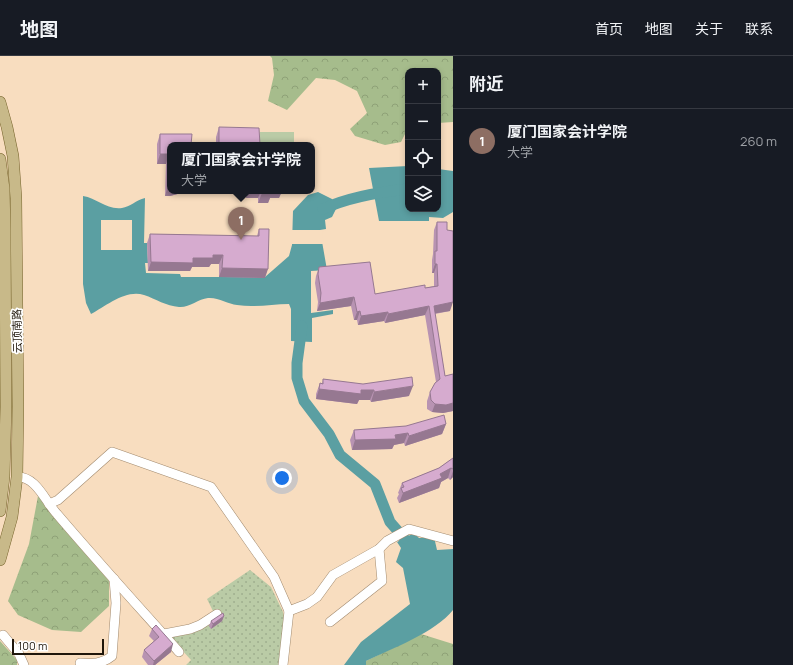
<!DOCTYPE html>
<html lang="zh">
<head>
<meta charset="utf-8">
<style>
  :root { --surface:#171b24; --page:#20242c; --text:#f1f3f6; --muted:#9ea1a6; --line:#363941; --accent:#5861d8 }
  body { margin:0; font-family:Manrope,"Noto Sans SC",sans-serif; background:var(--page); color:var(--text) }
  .controls { position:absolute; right:12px; top:12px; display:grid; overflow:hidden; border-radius:8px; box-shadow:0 2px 6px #0003 }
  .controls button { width:36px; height:36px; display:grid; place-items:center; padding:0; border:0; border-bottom:1px solid var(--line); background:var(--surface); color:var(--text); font:20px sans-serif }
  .scale { position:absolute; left:12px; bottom:10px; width:92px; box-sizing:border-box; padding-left:4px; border:2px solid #1f160b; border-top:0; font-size:11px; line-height:14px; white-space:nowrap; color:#1f160b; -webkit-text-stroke:3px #fff; paint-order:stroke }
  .you { position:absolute; left:282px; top:422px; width:14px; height:14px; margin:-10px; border:3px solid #fff; border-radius:50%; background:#1a73e8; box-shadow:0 0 0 6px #1a73e833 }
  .badge { display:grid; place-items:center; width:26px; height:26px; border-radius:50%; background:var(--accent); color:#fff; font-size:13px; font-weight:700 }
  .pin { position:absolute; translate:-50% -33px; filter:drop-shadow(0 1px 2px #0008) }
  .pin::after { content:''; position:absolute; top:21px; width:14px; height:12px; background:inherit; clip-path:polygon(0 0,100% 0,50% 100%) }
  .popup { position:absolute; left:167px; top:86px; width:148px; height:52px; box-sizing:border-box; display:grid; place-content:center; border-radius:8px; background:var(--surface); filter:drop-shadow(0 1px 3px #0005); font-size:13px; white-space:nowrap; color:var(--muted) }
  .popup b { font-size:15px; color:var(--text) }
  .popup::after { content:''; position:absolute; left:50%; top:100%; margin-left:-8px; border:8px solid transparent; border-top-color:var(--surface) }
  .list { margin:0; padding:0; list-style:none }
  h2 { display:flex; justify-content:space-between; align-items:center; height:52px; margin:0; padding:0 16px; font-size:17px }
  h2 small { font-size:13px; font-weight:400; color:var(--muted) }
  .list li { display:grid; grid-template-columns:26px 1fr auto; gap:12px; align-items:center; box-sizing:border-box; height:64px; padding:0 16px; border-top:1px solid var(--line) }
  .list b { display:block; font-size:15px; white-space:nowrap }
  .list p { margin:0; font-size:13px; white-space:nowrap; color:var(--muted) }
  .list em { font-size:13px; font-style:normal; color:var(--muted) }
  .icon { flex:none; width:22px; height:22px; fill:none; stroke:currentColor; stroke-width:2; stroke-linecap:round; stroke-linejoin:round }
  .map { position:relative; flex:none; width:453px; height:609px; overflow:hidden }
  header { display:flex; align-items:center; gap:24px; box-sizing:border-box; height:56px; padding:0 20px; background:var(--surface); border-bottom:1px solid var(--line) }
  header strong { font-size:19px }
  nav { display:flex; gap:22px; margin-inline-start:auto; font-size:14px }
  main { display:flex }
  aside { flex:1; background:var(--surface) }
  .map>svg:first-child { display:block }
  .grass { fill:url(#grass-dots) }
  .forest { fill:url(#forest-crowns) }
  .pitch { fill:#bacba6 }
  .water { fill:#5b9fa2; fill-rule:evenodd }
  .pier { fill:#f8ddbf }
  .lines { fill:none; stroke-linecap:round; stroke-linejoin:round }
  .river { stroke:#5b9fa2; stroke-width:11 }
  .minor-casing { stroke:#a38b6f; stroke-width:10 }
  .major-casing { stroke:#75622a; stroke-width:12 }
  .minor { stroke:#fff; stroke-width:9 }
  .major { stroke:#c8b989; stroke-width:11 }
  .wall { fill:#b893b2 }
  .shaded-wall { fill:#967891 }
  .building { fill:#d6abcf; stroke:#967891 }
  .labels { text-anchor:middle; stroke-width:3.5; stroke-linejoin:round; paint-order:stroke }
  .street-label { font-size:11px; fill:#1f160b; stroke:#fff }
</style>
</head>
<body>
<header>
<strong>地图</strong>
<nav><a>首页</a><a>地图</a><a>关于</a><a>联系</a></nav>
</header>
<main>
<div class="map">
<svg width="453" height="609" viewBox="0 0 453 609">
  <defs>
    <pattern id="grass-dots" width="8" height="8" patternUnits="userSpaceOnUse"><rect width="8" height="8" fill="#bacba6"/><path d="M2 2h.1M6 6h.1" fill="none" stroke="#9fae8e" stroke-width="1.8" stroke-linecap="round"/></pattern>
    <pattern id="forest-crowns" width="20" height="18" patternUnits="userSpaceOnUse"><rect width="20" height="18" fill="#a6bc8c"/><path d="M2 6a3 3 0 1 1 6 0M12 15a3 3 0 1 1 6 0" fill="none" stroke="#8ea177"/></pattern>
  </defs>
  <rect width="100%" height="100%" fill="#f8ddbf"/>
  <!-- grass -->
  <polygon class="grass" points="250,514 271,531 283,556 285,564 279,609 186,609 191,604 171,582 214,557 207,543"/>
  <!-- forest -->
  <g class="forest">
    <polygon points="270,0 453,0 453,66 438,67 438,15 408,15 408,75 406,76 401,86 385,89 355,80 350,73 367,57 357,35 335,24 316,22 287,54 268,45 274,19 272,2"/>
    <polygon points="38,440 109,525 109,550 81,576 52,574 18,559 8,545 29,488"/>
    <polygon points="421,578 453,588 453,609 366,609 366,605"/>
    <polygon points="0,585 17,604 17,609 0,609"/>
  </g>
  <!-- pitch -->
  <rect class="pitch" x="260" y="76" width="34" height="13"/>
  <!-- water -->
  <g class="water">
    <polygon points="408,110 408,153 438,153 438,113 453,115 453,156 443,162 429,161 429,165 379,165 369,112"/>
    <path d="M 318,136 L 332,143 L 337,151 L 332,161 L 325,164 L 326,173 L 320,174 L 327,214 L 311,215 L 311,257 L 333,254 L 333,258 L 312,262 L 312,286 L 291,285 L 291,253 L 289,248 C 272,248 255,252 237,249 C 228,248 218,241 208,242 C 198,243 189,252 179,251 C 166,250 156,243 144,239 C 126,233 106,250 91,258 L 86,247 L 83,228 L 83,140 C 97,142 106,154 122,152 C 130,151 136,144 145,142 L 144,187 L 147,187 L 148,207 L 145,207 L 146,217 L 180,218 L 181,221 L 265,221 L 289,200 L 292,189 L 293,155 L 308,139 ZM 101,164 L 132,164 L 132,194 L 101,194 Z"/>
    <path d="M 414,477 L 419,482 L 434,481 L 437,494 L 453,493 L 453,554 C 436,576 391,593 366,605 L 366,609 L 344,609 L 361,586 L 410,548 L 403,512 L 396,506 L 401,492 L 397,486 Z"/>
  </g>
  <!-- pier -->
  <polygon class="pier" points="290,174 327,174 322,176 324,188 290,188"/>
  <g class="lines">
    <!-- river -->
    <g class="river">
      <path d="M 323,153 C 349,141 379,136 408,133"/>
      <polyline points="302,270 297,307 297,322 304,345 329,378 340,399 375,428 390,466 404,482"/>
    </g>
    <defs>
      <g id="minor">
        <path d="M 17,421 C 36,420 45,445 57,458 C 97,505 138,550 179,596"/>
        <polyline points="49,448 58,444 112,396 211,431 274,521 289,555 307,548 317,541 333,519 379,493 387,485 409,473 453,485"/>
        <polyline points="330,566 382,525 379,493"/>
        <polyline points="164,578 190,573 200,569 217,558"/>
        <polyline points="3,579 19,598 24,609"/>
        <path d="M 80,607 C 92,608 102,608 112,600 L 116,547 L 114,523"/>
        <polyline points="283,609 289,555"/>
      </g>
      <g id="major">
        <polyline points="0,46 7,71 13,100 16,142 18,350 17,421 12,461 0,504"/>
        <polyline points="0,103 4,133 5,174 6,351 4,421 0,455"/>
      </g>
    </defs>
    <!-- minor casing -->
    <use href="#minor" class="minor-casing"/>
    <!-- major casing -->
    <use href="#major" class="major-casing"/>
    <!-- minor -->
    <use href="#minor" class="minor"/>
    <!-- major -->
    <use href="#major" class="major"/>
  </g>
  <!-- wall -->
  <g class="wall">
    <polygon points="219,71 260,89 216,89 216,81"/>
    <polygon points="160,78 192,78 170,135 186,135 185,136 170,140 165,140 166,108 157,108 157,88"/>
    <polygon points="246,135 282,135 279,142 270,142 268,147 258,147 258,142 246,142"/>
    <polygon points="437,166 447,174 450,255 435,258 445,320 453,318 453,355 443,357 432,356 427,353 427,345 430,336 436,326 425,259 385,267 384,265 358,269 357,264 354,264 351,250 317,255 318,246 315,227 316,220 319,211 375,238 425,232 434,230 434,217 432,217 432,204 433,198 434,174"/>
    <polygon points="259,173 265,222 219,221 219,208 211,208 209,211 192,211 190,215 148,215 147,187 150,178 257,180"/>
    <polygon points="323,323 409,340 371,346 370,344 359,344 357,348 316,343 316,338 320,327 322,328"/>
    <polygon points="446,368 442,378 405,390 404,387 394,389 392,393 352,394 350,384 354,374"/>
    <polygon points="453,402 453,421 450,424 448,422 441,426 439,432 399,447 397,442 399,438 398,437 402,427 439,412"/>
    <polygon points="224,560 222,565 211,573 209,570 211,565"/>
    <polygon points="156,569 171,596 155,609 148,609 142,601 144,594 154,585 149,580 152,573"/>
  </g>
  <!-- shaded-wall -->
  <g class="shaded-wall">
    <polygon points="160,98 169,98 166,108 157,108"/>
    <polygon points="168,130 170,130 170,135 186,135 185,136 170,140 165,140"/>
    <polygon points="249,135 261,135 258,142 246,142"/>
    <polygon points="271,135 282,135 279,142 270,142 268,147 258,147 262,137"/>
    <polygon points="213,199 223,199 219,208 211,208 209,211 192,211 190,215 148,215 151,206"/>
    <polygon points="435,208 437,208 434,217 432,217"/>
    <polygon points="222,212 268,213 265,222 219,221"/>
    <polygon points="354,241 351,250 317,255 320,247"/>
    <polygon points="453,246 450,255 431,258 434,250"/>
    <polygon points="429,250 425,259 385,267 388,258"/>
    <polygon points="360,255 357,264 354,264 357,256"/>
    <polygon points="388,256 384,265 358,269 361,260"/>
    <polygon points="413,330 409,340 371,346 374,336"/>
    <polygon points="319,333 361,334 374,334 370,344 359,344 357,348 316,343"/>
    <polygon points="453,347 453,355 443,357 432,356 435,348"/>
    <polygon points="446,368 442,378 405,390 409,380"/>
    <polygon points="408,377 404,387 394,389 392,393 352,394 355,384"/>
    <polygon points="451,412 448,422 441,426 439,432 399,447 403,437"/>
    <polygon points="453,415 453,421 450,424"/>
    <polygon points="224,560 222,565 211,573 213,568"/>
    <polygon points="173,588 171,596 155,609 153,609 154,605"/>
  </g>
  <!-- building -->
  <g class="building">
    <polygon points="219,71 259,72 260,89 219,89"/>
    <polygon points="160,78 192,78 191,89 170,89 170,130 168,130 169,98 160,98"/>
    <rect x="262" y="135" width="10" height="2"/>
    <polygon points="437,166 447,166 447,174 453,175 453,246 434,250 445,320 453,318 453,347 446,349 435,348 431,344 430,336 435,327 440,323 429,250 388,258 388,256 361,260 360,255 357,256 354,241 320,247 321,237 318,218 319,211 370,206 375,238 425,229 425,232 438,230 437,208 435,208 435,195 437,195"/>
    <polygon points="259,173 269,173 268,213 222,212 223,199 213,199 213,202 193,202 193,207 151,206 150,178 259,180"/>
    <polygon points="412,321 413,330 374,336 374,334 361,334 361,338 319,333 320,327 323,328 323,323 363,328"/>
    <polygon points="444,359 446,368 409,380 408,377 395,379 396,383 355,384 354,374 406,370"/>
    <polygon points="453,402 453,413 451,412 440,418 442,422 403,437 401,432 404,431 402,427 439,412"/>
    <polygon points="223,557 224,560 213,568 211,565"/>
    <polygon points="156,569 173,588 154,605 144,594 159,581 152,573"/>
  </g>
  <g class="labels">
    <!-- street labels -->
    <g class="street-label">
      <text transform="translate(17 275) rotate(-91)" y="4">云顶南路</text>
    </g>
  </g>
</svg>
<div class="controls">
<button>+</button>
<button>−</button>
<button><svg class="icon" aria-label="locate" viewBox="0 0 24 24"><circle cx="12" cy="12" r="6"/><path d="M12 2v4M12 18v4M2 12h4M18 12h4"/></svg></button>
<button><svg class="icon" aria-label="layers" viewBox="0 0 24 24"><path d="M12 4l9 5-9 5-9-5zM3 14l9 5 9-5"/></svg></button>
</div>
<div class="scale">100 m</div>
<div class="you"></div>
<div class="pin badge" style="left:241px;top:184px;background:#8d6e63">1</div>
<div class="popup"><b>厦门国家会计学院</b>大学</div>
</div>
<aside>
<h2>附近<small></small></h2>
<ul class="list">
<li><span class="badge" style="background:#8d6e63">1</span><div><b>厦门国家会计学院</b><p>大学</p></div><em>260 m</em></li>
</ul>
</aside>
</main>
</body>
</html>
